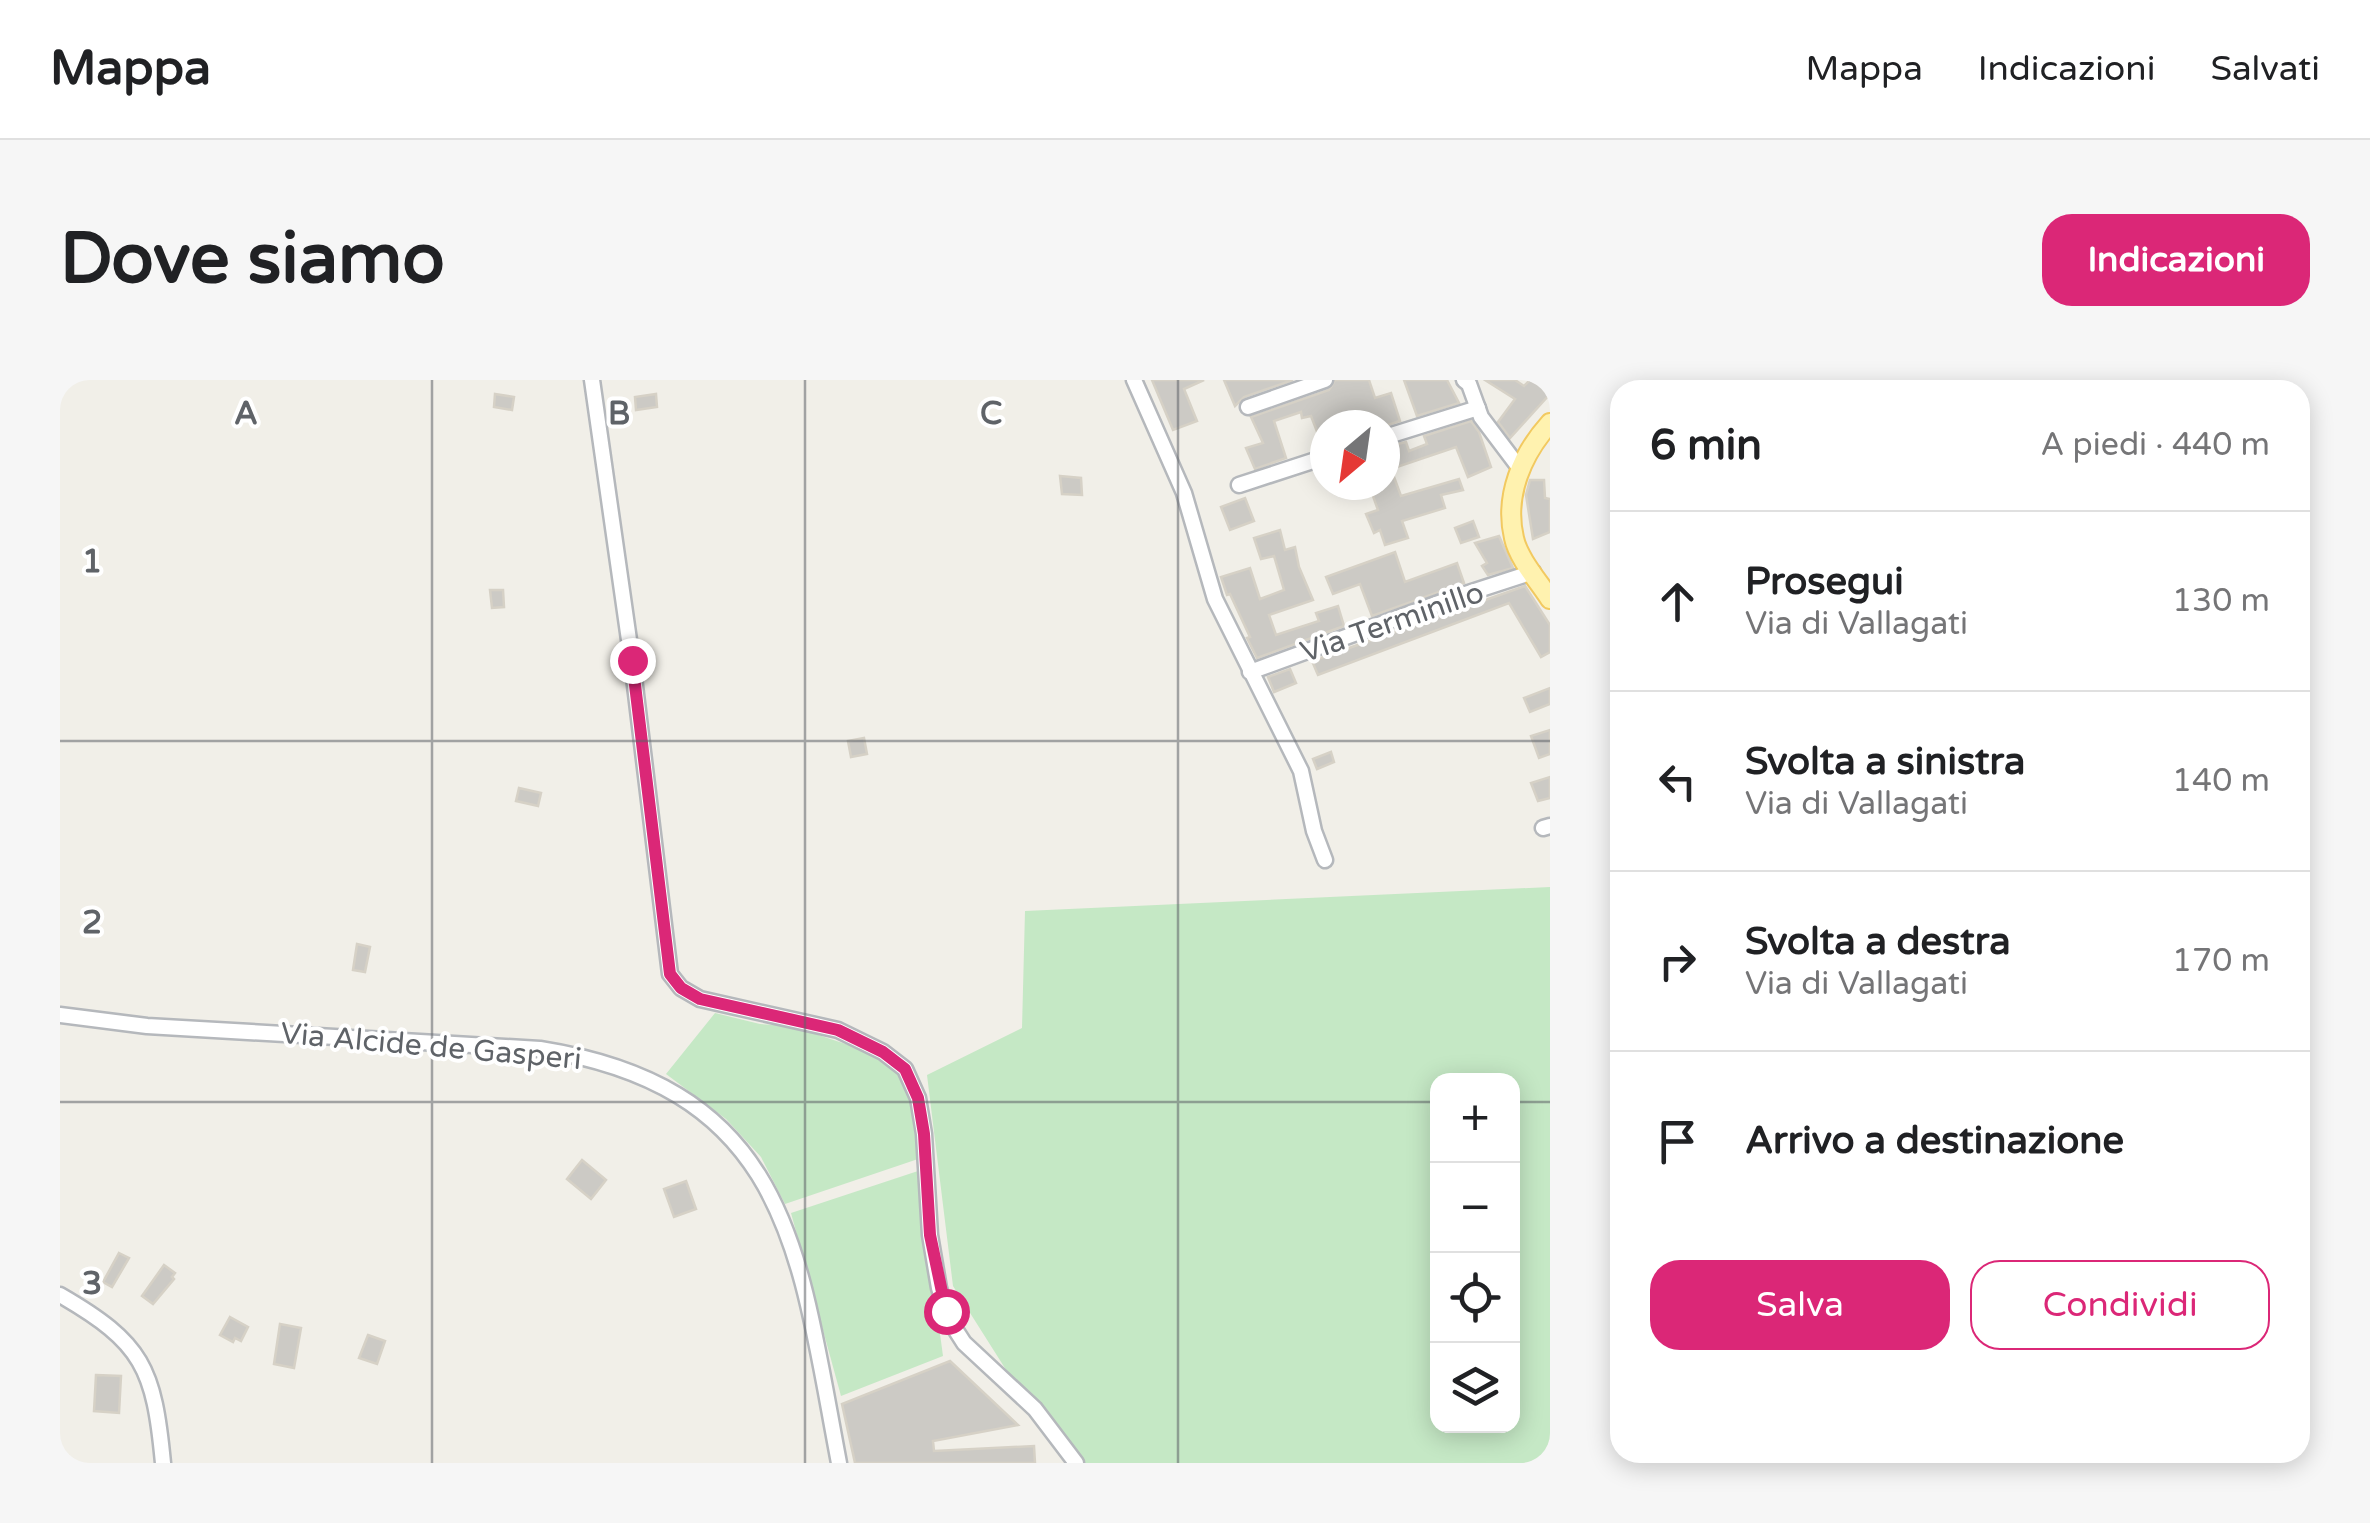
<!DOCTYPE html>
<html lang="it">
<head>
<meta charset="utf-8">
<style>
  :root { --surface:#fff; --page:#f6f6f6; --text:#202124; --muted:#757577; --line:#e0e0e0; --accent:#db2777 }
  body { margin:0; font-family:"Varela Round",sans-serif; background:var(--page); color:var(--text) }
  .controls { position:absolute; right:30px; bottom:30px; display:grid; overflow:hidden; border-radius:20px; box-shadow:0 5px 25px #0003 }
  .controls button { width:90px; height:90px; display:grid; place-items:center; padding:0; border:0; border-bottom:2px solid var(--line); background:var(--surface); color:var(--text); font:50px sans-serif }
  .compass { position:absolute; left:1250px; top:30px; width:90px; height:90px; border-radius:50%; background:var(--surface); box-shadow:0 5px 25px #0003; rotate:209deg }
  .stop { position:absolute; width:30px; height:30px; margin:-22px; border:8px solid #db2777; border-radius:50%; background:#fff }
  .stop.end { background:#db2777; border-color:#fff; box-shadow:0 2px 10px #0008 }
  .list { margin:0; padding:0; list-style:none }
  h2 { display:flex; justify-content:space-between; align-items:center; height:130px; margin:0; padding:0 40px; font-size:42px }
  h2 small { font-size:32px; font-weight:400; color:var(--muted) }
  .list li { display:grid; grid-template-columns:65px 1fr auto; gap:30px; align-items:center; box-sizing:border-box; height:180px; padding:0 40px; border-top:2px solid var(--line) }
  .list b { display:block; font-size:38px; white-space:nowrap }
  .list p { margin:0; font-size:32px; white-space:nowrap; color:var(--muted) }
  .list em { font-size:32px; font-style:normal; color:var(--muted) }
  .actions { display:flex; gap:20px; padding:30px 40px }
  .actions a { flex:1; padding:22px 0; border:2px solid var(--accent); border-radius:30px; text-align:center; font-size:35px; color:var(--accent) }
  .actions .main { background:var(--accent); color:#fff }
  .icon { flex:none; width:55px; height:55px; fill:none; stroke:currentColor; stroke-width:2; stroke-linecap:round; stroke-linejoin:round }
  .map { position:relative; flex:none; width:1490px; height:1083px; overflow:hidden; border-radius:30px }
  header { display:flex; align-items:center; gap:60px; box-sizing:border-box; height:140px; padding:0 50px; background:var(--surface); border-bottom:2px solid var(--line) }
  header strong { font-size:48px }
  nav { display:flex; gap:55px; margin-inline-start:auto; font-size:35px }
  .intro { display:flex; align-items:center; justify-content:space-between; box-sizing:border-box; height:240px; padding:0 60px }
  h1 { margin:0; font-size:70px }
  .button { padding:25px 45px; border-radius:30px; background:var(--accent); color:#fff; font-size:35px; font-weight:700 }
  main { display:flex; gap:60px; padding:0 60px }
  aside { flex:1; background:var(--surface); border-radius:30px; box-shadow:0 5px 25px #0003 }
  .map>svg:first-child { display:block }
  .green { fill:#c5e8c5; fill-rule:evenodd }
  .building { fill:#cccac5; stroke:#d6d1c6; stroke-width:2.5 }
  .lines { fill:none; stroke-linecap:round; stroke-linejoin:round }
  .minor-casing { stroke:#b5b8bc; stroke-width:19 }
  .major-casing { stroke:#f2c960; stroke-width:22 }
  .minor { stroke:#fff; stroke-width:14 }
  .major { stroke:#fff2af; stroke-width:18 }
  .route { stroke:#db2777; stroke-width:12 }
  .grid { fill:none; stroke:#5f6368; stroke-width:2.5; stroke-opacity:0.55 }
  .labels { text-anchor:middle; stroke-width:8; stroke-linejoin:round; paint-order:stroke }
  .street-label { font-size:30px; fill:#5f6368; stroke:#fff }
  .grid-label { font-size:32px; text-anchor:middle; font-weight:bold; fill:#5f6368; stroke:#fff; stroke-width:8; stroke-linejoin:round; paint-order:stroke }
</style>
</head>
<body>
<header>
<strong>Mappa</strong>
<nav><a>Mappa</a><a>Indicazioni</a><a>Salvati</a></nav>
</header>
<div class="intro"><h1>Dove siamo</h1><a class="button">Indicazioni</a></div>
<main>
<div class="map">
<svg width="1490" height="1083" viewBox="0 0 1490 1083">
  <rect width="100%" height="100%" fill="#f1efe8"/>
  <!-- green -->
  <g class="green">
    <path d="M 1490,507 L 1490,1083 L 1005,1083 L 893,906 L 867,695 L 962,648 L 965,531 ZM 1378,701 L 1452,701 L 1452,1046 L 1378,1046 Z"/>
    <polygon points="655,633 700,644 731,646 819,675 850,707 854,750 861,778 725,824 701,777 666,739 606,694"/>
    <polygon points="858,791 883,976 781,1016 731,833"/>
  </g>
  <!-- building -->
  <g class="building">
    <polygon points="1092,0 1144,0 1124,9 1137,41 1113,50"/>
    <polygon points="1164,0 1233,0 1184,17 1175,26"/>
    <polygon points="1275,0 1309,0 1315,18 1331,13 1340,41 1325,46 1265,45 1263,67 1251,36 1242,38 1241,32 1214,41 1226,78 1195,89 1186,68 1203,63 1191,37 1269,10"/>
    <polygon points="1344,0 1387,0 1399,23 1357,36"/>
    <polygon points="1425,0 1455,0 1464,6 1470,0 1487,0 1490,14 1450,58 1438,42 1455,19"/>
    <polygon points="435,14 454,17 452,30 434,27"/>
    <polygon points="596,14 597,27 576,30 575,17"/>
    <polygon points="1411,41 1419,52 1431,87 1408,97 1396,67 1325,91 1325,67 1346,62 1349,71 1367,64 1364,56"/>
    <polygon points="1000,96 1021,98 1022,115 1002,114"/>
    <polygon points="1334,97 1341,116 1399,99 1403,110 1381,115 1385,128 1342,141 1348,158 1325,165 1320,150 1314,153 1306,134 1318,130 1309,105 1325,105 1325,101"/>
    <polygon points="1470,100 1484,100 1485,118 1490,119 1490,152 1473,159 1466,115"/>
    <polygon points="1185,118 1194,141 1170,150 1161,127"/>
    <polygon points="1413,141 1419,157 1401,163 1395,148"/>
    <polygon points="1220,150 1225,170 1235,167 1239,187 1253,220 1209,235 1216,255 1259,241 1256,233 1278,226 1284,246 1197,278 1187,258 1190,257 1170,214 1167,215 1161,197 1190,188 1200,219 1224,210 1214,176 1201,179 1194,158"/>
    <polygon points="1439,156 1453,188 1428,195 1422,186 1427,183 1415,163"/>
    <polygon points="1335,172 1345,202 1397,183 1404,203 1312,236 1300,204 1273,214 1266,197"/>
    <polygon points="1465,206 1490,245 1490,272 1481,277 1449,223 1258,295 1252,281"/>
    <polygon points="430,210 443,210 444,227 432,228"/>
    <polygon points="1230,289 1236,303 1214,312 1208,297"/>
    <polygon points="1490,308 1490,324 1470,332 1464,318"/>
    <polygon points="1490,350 1490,374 1479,378 1471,356"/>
    <polygon points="804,358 807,374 791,377 788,361"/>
    <polygon points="1271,372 1274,382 1257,389 1253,379"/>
    <polygon points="1490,397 1490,418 1478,421 1471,403"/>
    <polygon points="459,408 481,413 478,426 456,421"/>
    <polygon points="297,564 310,567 305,592 293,590"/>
    <polygon points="522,780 546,800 531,819 507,799"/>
    <polygon points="626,801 636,829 614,837 604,809"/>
    <polygon points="59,873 69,878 52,907 43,902"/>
    <polygon points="104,885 115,893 112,897 114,899 93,924 82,916"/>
    <polygon points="170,937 188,947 181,961 175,958 173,962 160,955"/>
    <polygon points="220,944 241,948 234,988 214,984"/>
    <polygon points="308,955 325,961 317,984 299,978"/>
    <polygon points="890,981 958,1045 873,1061 874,1071 974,1066 975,1083 795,1083 782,1024"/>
    <polygon points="36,995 61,996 59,1033 34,1031"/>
  </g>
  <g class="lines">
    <defs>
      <g id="minor">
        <polyline points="532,0 572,281 610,594 621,608 640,619 778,650 823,672 845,689 858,718 864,754 870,855 879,908 888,938 904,963 975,1029 1016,1083"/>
        <polyline points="1074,0 1124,113 1155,219 1241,391 1254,451 1265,480"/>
        <polyline points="1404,0 1409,4 1421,37 1461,90"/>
        <polyline points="1188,27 1265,0"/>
        <polyline points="1325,57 1418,28"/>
        <polyline points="1179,105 1265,77"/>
        <polyline points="1190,292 1384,221 1473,192"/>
        <polyline points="1483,448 1490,446"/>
        <path d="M 0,635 L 87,646 L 480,669 C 731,709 739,874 779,1083"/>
        <path d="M 0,915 C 83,963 94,988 103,1083"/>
      </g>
      <path id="major" d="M 1490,43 C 1462,74 1444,116 1454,158 C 1458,178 1479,202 1490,219"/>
    </defs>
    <!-- minor casing -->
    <use href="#minor" class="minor-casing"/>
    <!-- major casing -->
    <use href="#major" class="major-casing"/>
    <!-- minor -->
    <use href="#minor" class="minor"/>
    <!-- major -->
    <use href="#major" class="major"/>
  </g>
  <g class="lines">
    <!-- route -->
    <polyline class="route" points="572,280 610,594 621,608 640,619 778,650 823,672 845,689 858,718 864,754 870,855 886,931"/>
  </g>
  <!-- grid -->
  <path class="grid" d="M 372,0 L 372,1083M 745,0 L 745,1083M 1118,0 L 1118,1083M 0,361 L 1490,361M 0,722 L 1378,722M 1452,722 L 1490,722"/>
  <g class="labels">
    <!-- street labels -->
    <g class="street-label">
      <text transform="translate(1332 242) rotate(-19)" y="10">Via Terminillo</text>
      <text transform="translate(371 666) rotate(5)" y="10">Via Alcide de Gasperi</text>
    </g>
  </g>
  <g class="grid-label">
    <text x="186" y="44">A</text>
    <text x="559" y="44">B</text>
    <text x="931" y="44">C</text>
    <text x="32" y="192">1</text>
    <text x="32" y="553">2</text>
    <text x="32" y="914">3</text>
  </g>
</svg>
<div class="controls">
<button>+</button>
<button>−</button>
<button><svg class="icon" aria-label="locate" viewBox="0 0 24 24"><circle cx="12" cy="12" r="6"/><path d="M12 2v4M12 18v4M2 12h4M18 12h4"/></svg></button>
<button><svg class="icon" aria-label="layers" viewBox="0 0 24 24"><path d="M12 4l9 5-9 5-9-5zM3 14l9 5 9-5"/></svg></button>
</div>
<svg class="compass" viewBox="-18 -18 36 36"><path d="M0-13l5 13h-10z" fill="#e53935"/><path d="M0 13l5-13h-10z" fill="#757577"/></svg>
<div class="stop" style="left:886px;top:931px"></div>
<div class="stop end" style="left:572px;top:280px"></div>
</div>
<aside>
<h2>6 min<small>A piedi · 440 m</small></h2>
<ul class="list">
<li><svg class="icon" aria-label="ahead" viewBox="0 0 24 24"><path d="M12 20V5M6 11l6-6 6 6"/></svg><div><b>Prosegui</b><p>Via di Vallagati</p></div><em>130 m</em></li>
<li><svg class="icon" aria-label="left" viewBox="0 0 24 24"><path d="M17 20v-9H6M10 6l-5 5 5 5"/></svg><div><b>Svolta a sinistra</b><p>Via di Vallagati</p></div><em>140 m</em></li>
<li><svg class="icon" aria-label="right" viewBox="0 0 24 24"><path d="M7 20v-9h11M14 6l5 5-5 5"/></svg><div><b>Svolta a destra</b><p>Via di Vallagati</p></div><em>170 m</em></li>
<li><svg class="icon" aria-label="arrive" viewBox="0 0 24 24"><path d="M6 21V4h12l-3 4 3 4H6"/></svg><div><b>Arrivo a destinazione</b></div></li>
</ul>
<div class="actions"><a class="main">Salva</a><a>Condividi</a></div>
</aside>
</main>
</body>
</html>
